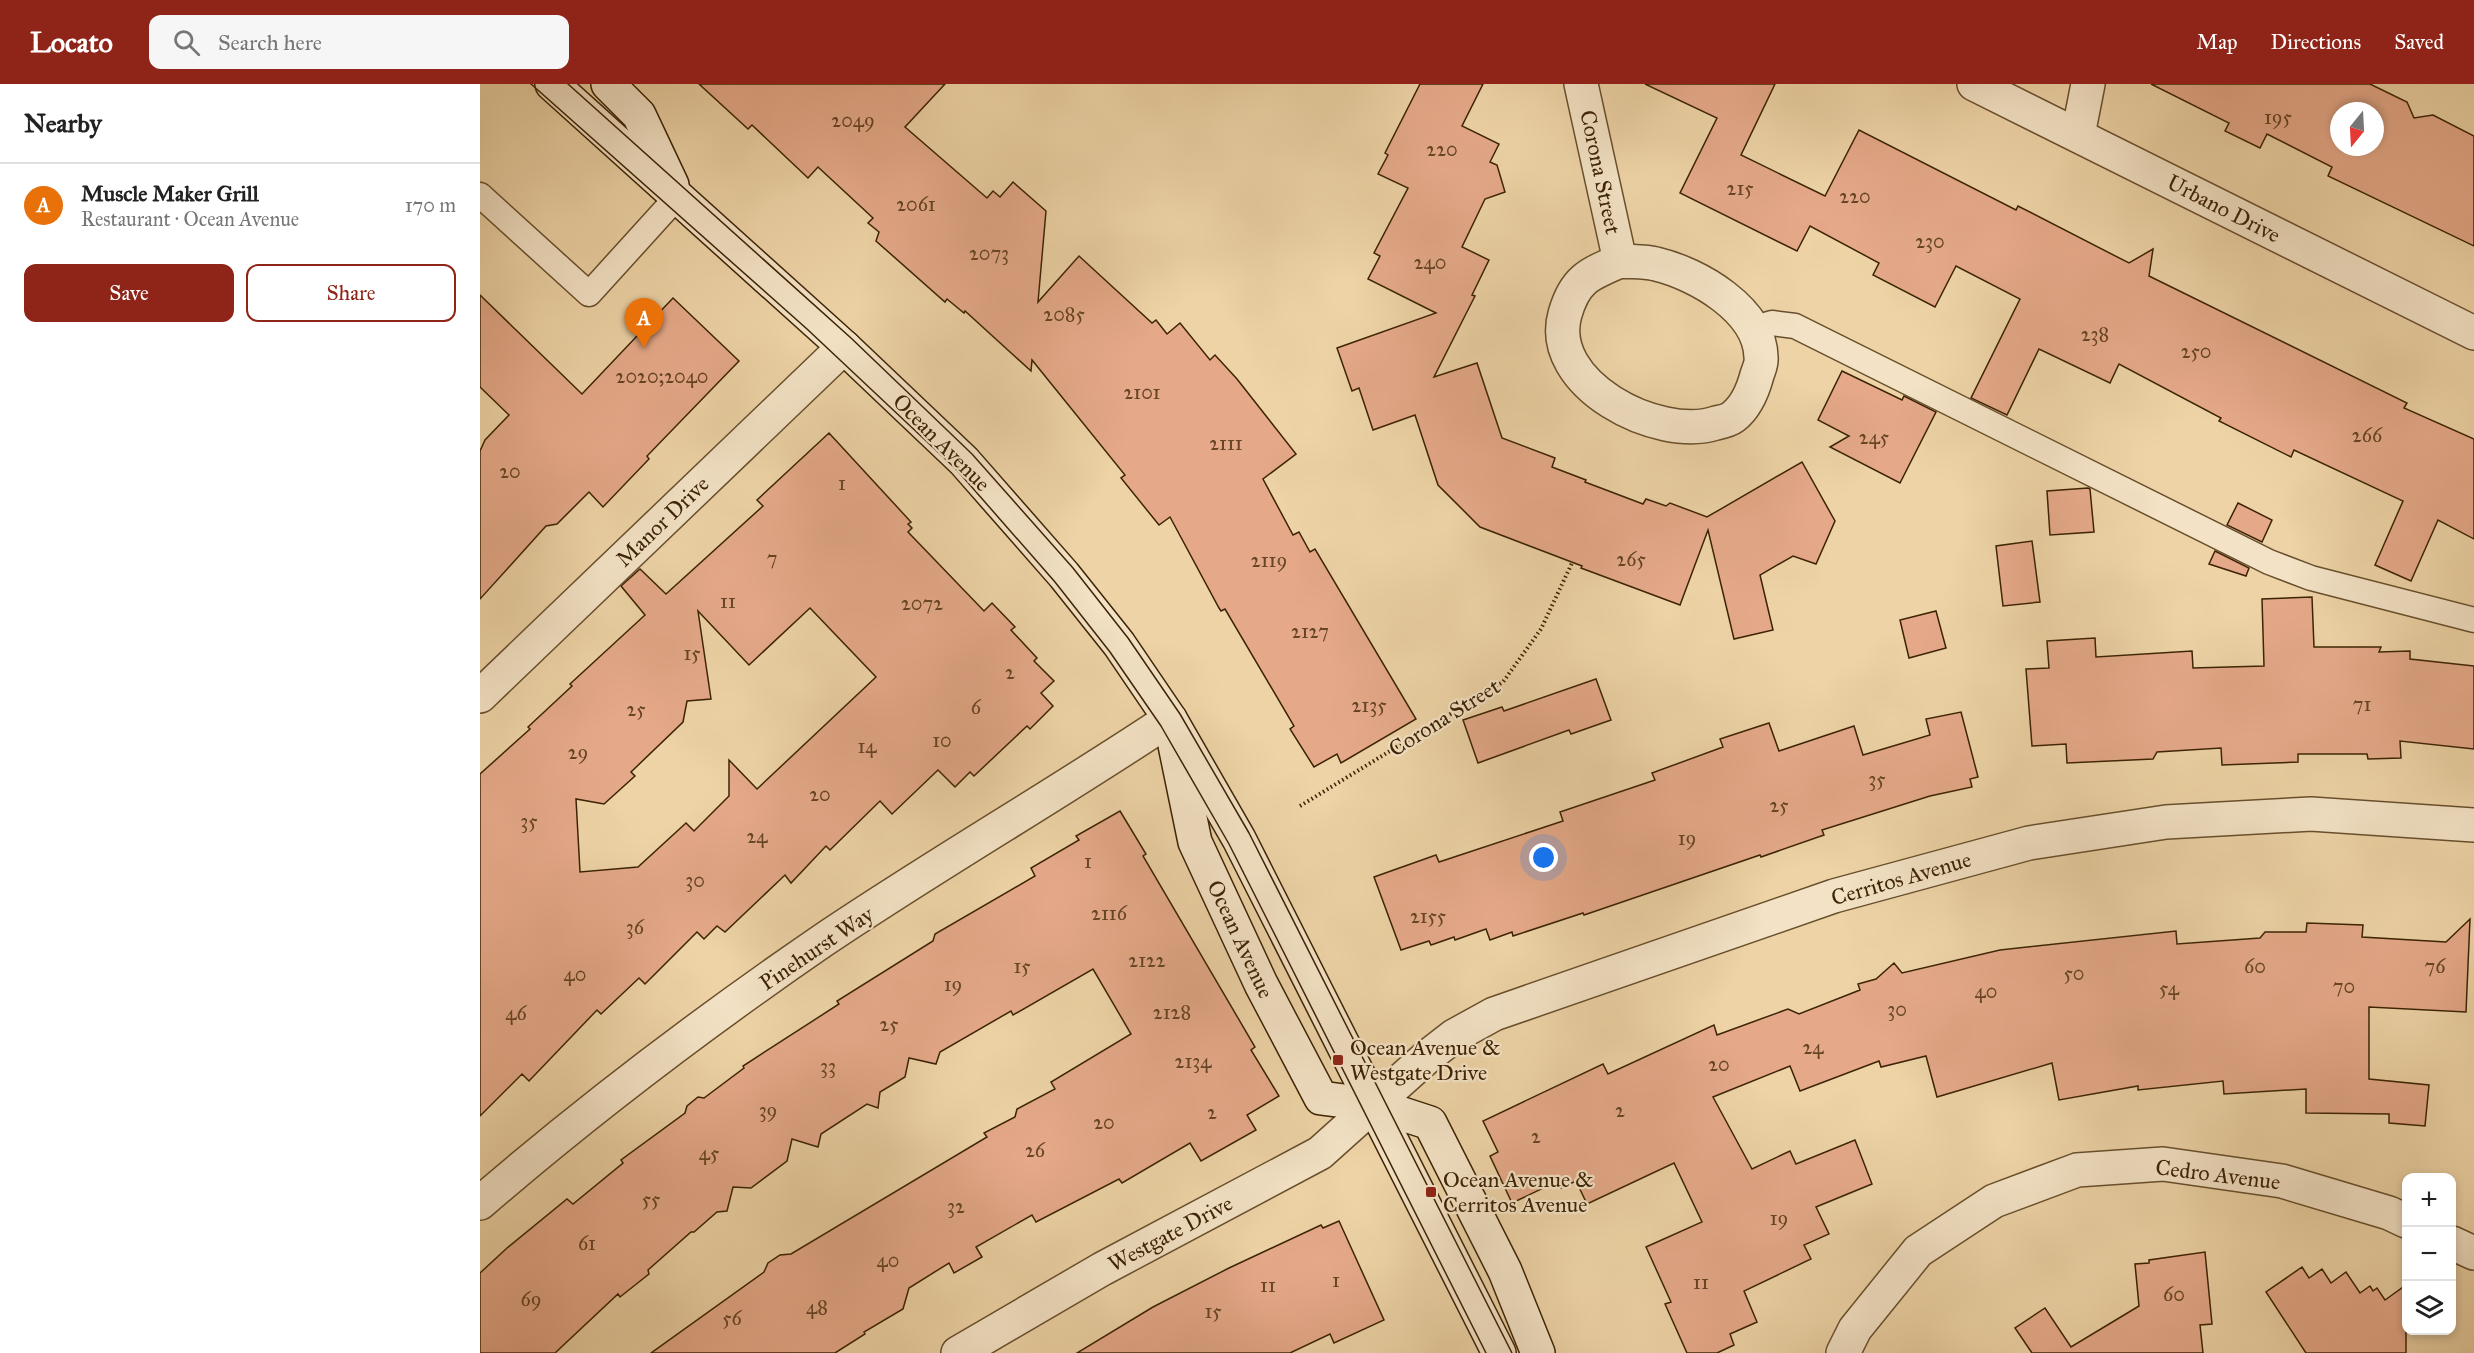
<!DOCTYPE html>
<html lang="en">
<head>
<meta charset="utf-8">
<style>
  :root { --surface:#fff; --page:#f6f6f6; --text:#222; --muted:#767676; --line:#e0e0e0; --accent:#8f2418 }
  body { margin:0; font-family:"IM FELL Great Primer",serif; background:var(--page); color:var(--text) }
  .controls { position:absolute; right:18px; bottom:18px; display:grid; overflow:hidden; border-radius:12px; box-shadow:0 3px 9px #0003 }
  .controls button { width:54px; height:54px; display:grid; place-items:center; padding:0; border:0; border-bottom:2px solid var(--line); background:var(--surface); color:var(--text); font:30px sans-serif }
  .compass { position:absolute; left:1850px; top:18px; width:54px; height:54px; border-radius:50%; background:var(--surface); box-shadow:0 3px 9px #0003; rotate:198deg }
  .you { position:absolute; left:1064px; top:774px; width:21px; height:21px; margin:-15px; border:4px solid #fff; border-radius:50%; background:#1a73e8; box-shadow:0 0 0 9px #1a73e833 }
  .badge { display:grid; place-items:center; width:39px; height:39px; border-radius:50%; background:var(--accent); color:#fff; font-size:20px; font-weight:700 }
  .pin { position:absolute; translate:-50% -50px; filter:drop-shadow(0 2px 3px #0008) }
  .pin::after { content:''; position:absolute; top:32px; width:21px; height:18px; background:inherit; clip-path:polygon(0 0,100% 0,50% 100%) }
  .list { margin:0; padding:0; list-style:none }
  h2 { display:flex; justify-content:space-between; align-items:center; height:78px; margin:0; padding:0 24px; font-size:26px }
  h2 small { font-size:20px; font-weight:400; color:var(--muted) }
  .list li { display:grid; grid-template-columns:39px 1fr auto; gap:18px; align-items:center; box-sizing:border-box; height:84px; padding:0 24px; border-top:2px solid var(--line) }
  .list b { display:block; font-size:22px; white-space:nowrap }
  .list p { margin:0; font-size:20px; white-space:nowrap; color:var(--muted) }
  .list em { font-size:20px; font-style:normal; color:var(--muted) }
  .actions { display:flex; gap:12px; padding:18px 24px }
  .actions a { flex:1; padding:14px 0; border:2px solid var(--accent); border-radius:12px; text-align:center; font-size:21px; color:var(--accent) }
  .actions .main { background:var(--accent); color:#fff }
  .icon { flex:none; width:33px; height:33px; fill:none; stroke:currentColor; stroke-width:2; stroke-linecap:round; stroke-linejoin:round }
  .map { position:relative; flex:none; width:1994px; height:1269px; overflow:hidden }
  header { display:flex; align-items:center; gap:36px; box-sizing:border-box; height:84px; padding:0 30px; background:var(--accent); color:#fff }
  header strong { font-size:28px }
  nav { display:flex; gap:33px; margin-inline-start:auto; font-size:21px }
  .search { width:420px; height:54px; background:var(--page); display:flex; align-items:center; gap:15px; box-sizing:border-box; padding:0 21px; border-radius:12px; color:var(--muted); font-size:22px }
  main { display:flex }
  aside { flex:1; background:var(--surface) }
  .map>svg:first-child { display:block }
  .building { fill:#e5a989; stroke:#3c2304; stroke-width:1.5; fill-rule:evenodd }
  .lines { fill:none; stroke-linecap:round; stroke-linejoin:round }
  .lane-casing { stroke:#684f2c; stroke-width:27 }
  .street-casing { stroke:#684f2c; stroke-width:36 }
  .secondary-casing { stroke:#3c2304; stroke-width:36 }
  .path { stroke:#3c2304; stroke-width:4; stroke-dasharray:1.5 3; stroke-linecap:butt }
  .lane { stroke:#f3e2c5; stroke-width:24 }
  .street { stroke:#f3e2c5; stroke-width:33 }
  .secondary { stroke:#f3e2c5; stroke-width:33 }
  .tram { stroke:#3c2304; stroke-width:1.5 }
  .poi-dot { fill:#8f2418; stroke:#f3e2c5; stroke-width:2 }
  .labels { text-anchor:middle; stroke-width:4.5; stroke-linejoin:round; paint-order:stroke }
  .number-label { font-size:20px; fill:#664425 }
  .street-label { font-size:22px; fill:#3c2304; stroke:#f3e2c5 }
  .poi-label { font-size:22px; fill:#3c2304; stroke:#f3e2c5; text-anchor:start }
</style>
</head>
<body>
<header>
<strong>Locato</strong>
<div class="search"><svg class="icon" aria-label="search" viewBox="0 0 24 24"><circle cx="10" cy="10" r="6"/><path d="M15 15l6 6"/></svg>Search here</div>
<nav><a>Map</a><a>Directions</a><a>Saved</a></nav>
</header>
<main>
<aside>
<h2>Nearby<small></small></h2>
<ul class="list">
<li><span class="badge" style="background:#e8710a">A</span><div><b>Muscle Maker Grill</b><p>Restaurant · Ocean Avenue</p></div><em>170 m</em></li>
</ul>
<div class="actions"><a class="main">Save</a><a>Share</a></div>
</aside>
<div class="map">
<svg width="1994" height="1269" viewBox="0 0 1994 1269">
  <rect width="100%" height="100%" fill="#edd3a6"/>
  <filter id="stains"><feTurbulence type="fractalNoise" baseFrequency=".00333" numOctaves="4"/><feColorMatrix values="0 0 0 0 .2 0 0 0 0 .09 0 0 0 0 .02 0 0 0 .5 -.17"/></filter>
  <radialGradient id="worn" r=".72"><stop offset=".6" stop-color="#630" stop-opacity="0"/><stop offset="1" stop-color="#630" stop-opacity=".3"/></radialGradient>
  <!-- building -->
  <g class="building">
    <polygon points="219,0 465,0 425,43 507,114 513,107 520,113 533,98 566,127 558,218 599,172 672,239 676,236 687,250 700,239 730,276 735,271 757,295 816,370 783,395 813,451 819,448 830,468 835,465 936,635 861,679 857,670 834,683 810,645 814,642 745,525 741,527 739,524 690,433 679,441 641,394 645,391 552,276 551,287 485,227 484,229 467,215 465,218 396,157 399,148 388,139 393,134 338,83 328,94 272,41 268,45"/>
    <polygon points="940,0 1003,0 982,42 1019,60 1010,78 1017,81 1025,108 1005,115 982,163 1009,176 992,211 995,212 954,293 997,279 1022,354 1075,374 1072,383 1106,396 1105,398 1163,420 1166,415 1186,422 1190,419 1227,433 1322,378 1355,437 1336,480 1313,472 1280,491 1293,546 1254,555 1228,446 1200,521 1101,484 1102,482 1000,443 958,401 935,331 893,346 879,304 872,307 857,264 956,229 888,195 900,172 894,169 928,104 898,90 908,71 905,69"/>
    <polygon points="1165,0 1295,0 1261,71 1345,112 1379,46 1536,126 1538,122 1649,179 1673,165 1669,192 1927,319 1924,324 1994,355 1994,455 1958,436 1931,497 1895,481 1923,417 1814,366 1811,373 1739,337 1741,334 1639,280 1630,299 1559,265 1527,331 1491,314 1540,215 1476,182 1455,223 1393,191 1399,179 1330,142 1317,167 1200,109 1237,34"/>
    <path d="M 1671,0 L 1890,0 L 1927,18 L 1934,34 L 1953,31 L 1994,52 L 1994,162 L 1848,92 L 1852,83 L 1787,50 L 1780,64 L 1745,47 L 1749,39 ZM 1859,27 L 1895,27 L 1895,63 L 1859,63 Z"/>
    <polygon points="0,211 102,310 193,214 259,277 167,372 169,375 123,423 109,408 77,440 66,442 0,515 0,367 5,356 29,331 0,303"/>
    <polygon points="1362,287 1422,316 1424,312 1456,328 1420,399 1350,363 1369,352 1338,336"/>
    <path d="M 349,349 L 431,438 L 428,440 L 432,444 L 428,448 L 504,527 L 512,519 L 535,543 L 531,546 L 557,574 L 554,577 L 574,597 L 561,609 L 573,622 L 550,645 L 547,642 L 494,692 L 490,688 L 475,703 L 458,686 L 412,730 L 400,717 L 350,766 L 346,762 L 311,799 L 305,791 L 245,848 L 237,842 L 224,855 L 217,848 L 165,900 L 159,894 L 121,930 L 117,926 L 49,997 L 42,990 L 0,1032 L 0,690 L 50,645 L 48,643 L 92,602 L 90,600 L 165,531 L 141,502 L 160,485 L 186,510 L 283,422 L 277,416 ZM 330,524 L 396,593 L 277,705 L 249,676 L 249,712 L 214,747 L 206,739 L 158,783 L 100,788 L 96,715 L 124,720 L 155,692 L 151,688 L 203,638 L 207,617 L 231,615 L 218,527 L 269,581 Z"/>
    <polygon points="1608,404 1610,405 1614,448 1570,451 1567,407"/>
    <polygon points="1758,419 1792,436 1782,458 1747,441"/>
    <polygon points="1552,457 1560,518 1523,522 1516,462"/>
    <polygon points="1735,467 1769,484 1766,492 1729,480"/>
    <polygon points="1832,513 1834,563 1901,563 1899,568 1930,567 1930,575 1994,582 1994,665 1920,657 1921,674 1888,675 1887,670 1818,670 1818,678 1742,681 1741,664 1677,668 1673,675 1587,679 1586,660 1552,662 1546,585 1569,584 1567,557 1615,554 1616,573 1712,567 1713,584 1784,582 1782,515"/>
    <polygon points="1456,527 1466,564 1429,574 1420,536"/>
    <polygon points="1116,595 1131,636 1091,650 1089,646 998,679 983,636 1022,623 1024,627"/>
    <polygon points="1481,628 1498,693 1490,695 1492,703 1450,712 1342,746 1344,751 1281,773 1280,771 1104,831 1103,829 1033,852 1032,848 1010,856 1006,845 975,856 974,853 951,861 949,857 921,866 894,793 956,771 959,778 1083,737 1080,728 1175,696 1172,689 1243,663 1240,655 1289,639 1299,667 1374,642 1383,671 1450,651 1446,635"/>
    <polygon points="640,727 666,770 663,772 775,963 771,966 799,1012 767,1031 776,1046 721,1077 710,1059 642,1099 639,1095 556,1138 552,1131 496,1163 502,1173 474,1189 469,1179 429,1204 423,1225 384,1248 385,1250 355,1269 171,1269 284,1188 288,1179 300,1171 311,1170 507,1053 504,1049 535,1033 537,1025 575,1005 571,998 651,950 613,885 533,931 531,927 460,968 456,980 429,974 425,993 400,1008 398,1024 387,1020 341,1050 338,1063 312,1055 307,1077 271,1104 253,1103 247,1127 237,1128 214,1148 211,1148 168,1186 169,1190 140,1213 138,1210 75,1269 0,1269 0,1189 27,1164 87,1115 93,1120 143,1079 141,1076 205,1029 207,1022 218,1013 224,1014 264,984 263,982 359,920 357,917 453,857 455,850 555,792 551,784 599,756 596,752"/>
    <polygon points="1990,835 1986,928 1889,923 1889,995 1949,1001 1945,1042 1909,1039 1909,1030 1826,1029 1826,1005 1744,1010 1743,997 1658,1006 1658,1002 1579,1016 1572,979 1457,1013 1446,972 1401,983 1399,977 1320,1007 1310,982 1233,1013 1272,1085 1310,1067 1316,1080 1375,1056 1392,1100 1336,1123 1349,1150 1324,1161 1331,1175 1264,1207 1277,1238 1250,1250 1254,1261 1237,1269 1207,1269 1185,1220 1191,1218 1166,1163 1222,1138 1194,1079 1107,1120 1096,1097 1081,1104 1078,1097 1032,1119 1010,1072 1018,1068 1003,1037 1123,980 1128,990 1234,941 1237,951 1308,925 1319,930 1380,906 1378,900 1396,895 1414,879 1422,889 1520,866 1696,847 1697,860 1780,854 1785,848 1826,848 1827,839 1883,841 1882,853 1966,858"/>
    <polygon points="859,1137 904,1236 854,1259 850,1250 810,1269 597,1269 673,1223 749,1184 841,1141 843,1144"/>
    <polygon points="1725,1168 1732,1240 1720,1241 1723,1269 1552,1269 1535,1244 1565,1224 1591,1263 1659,1222 1655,1180 1669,1179 1669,1176"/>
    <polygon points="1822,1183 1829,1194 1842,1185 1851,1199 1866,1188 1880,1209 1890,1202 1893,1207 1897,1204 1905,1216 1926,1201 1926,1269 1826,1269 1786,1208"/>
  </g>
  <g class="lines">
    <defs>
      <g id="lane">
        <polyline points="0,111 109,210 197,113"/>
        <polyline points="1275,244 1292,239 1315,242 1789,478 1831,494 1994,536"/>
      </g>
      <g id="street">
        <polyline points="1101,0 1140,177"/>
        <polyline points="1494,0 1994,249"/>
        <polyline points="1598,51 1608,0"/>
        <path d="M 1140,177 C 1152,178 1165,177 1176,180 C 1218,190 1280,226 1281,273 C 1282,279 1279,285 1277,291 C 1273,306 1266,323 1253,333 C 1249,336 1241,338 1236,339 C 1178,358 1065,300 1085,230 C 1095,195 1109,190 1140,177 Z"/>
        <polyline points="0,612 364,263"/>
        <path d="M 0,1119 C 109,1025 224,938 342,857 C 456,780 576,711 690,635"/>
        <polyline points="1972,1159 1994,1169"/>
        <polyline points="478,1269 622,1185 840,1069 947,973 974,952 1014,930 1354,812 1549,759 1686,738 1831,730 1994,741"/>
        <polyline points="1363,1269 1375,1245 1438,1167 1514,1117 1597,1086 1683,1080 1802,1097 1909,1129 1926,1137"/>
      </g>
      <g id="secondary">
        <polyline points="72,0 364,263 484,377 584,491 639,560 690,635 759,755 1019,1269"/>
        <polyline points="128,0 159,31 192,101"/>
        <polyline points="695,661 715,758 781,900 841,1014 895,1021 950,1039 1025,1187 1058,1269"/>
      </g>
    </defs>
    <!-- lane casing -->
    <use href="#lane" class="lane-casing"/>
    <!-- street casing -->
    <use href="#street" class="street-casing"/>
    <!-- secondary casing -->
    <use href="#secondary" class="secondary-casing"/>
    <!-- path -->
    <polyline class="path" points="820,722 1023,598 1061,545 1092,479"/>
    <!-- lane -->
    <use href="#lane" class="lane"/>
    <!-- street -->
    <use href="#street" class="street"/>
    <!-- secondary -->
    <use href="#secondary" class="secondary"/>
    <!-- tram -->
    <g class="tram">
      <polyline points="51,0 327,245 476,385 575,498 630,568 681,642 749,760 1006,1269"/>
      <polyline points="88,0 371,254 492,370 593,484 648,554 700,630 769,749 1032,1269"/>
    </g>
  </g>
  <!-- markers -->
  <g class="poi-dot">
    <rect x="852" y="970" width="12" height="12" rx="3"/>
    <rect x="945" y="1102" width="12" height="12" rx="3"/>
  </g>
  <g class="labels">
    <!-- number labels -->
    <g class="number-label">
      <text x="1798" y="40">195</text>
      <text x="373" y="43">2049</text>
      <text x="962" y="72">220</text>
      <text x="1260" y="111">215</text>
      <text x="1375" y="119">220</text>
      <text x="436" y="127">2061</text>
      <text x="1450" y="164">230</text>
      <text x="509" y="176">2073</text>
      <text x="950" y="185">240</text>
      <text x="584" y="237">2085</text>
      <text x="1615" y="257">238</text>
      <text x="1716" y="274">250</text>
      <text x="182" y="299">2020;2040</text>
      <text x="662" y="315">2101</text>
      <text x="1887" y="358">266</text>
      <text x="1394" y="360">245</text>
      <text x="746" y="366">2111</text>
      <text x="30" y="394">20</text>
      <text x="362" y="406">1</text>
      <text x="292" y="481">7</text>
      <text x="1151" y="482">265</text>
      <text x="789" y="483">2119</text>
      <text x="248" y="524">11</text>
      <text x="442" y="526">2072</text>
      <text x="830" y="554">2127</text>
      <text x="212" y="576">15</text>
      <text x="530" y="595">2</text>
      <text x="1882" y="627">71</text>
      <text x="889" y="628">2135</text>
      <text x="496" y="630">6</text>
      <text x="156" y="632">25</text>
      <text x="462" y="663">10</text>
      <text x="387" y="669">14</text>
      <text x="98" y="675">29</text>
      <text x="1397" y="702">35</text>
      <text x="340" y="717">20</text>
      <text x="1299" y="728">25</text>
      <text x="49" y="744">35</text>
      <text x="277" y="759">24</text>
      <text x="1207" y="761">19</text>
      <text x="608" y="784">1</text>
      <text x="215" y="803">30</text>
      <text x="629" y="836">2116</text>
      <text x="948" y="839">2155</text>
      <text x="155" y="850">36</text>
      <text x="667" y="883">2122</text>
      <text x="542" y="889">15</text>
      <text x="1775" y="889">60</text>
      <text x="1955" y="889">76</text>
      <text x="1594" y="896">50</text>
      <text x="95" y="897">40</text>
      <text x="473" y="907">19</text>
      <text x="1864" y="909">70</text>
      <text x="1689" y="911">54</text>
      <text x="1506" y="914">40</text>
      <text x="1417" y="932">30</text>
      <text x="692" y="935">2128</text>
      <text x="36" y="936">46</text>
      <text x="409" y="947">25</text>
      <text x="1333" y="970">24</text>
      <text x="713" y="984">2134</text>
      <text x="1239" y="987">20</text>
      <text x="348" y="989">33</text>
      <text x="288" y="1033">39</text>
      <text x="1140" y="1033">2</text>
      <text x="732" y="1035">2</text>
      <text x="624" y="1045">20</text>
      <text x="1056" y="1059">2</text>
      <text x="555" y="1073">26</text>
      <text x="229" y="1076">45</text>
      <text x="171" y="1122">55</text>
      <text x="476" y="1129">32</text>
      <text x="1299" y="1141">19</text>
      <text x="107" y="1166">61</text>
      <text x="408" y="1183">40</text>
      <text x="856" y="1203">1</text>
      <text x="1221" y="1205">11</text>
      <text x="788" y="1208">11</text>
      <text x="1694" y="1217">60</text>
      <text x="51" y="1222">69</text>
      <text x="337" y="1230">48</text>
      <text x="733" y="1234">15</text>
      <text x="252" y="1241">56</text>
    </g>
    <!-- street labels -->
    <g class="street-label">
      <text transform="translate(1121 88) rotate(78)" y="8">Corona Street</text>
      <text transform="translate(1744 124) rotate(27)" y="8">Urbano Drive</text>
      <text transform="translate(462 358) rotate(45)" y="8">Ocean Avenue</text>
      <text transform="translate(182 437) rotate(-44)" y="8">Manor Drive</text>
      <text transform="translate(964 633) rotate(-32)" y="8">Corona Street</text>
      <text transform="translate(1421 794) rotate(-16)" y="8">Cerritos Avenue</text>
      <text transform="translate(761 855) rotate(65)" y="8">Ocean Avenue</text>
      <text transform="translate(336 864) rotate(-34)" y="8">Pinehurst Way</text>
      <text transform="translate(1738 1090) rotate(7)" y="8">Cedro Avenue</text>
      <text transform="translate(690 1149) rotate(-28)" y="8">Westgate Drive</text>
    </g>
    <!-- poi labels -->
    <g class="poi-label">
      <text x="870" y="971">Ocean Avenue &amp;<tspan x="870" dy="25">Westgate Drive</tspan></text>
      <text x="963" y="1103">Ocean Avenue &amp;<tspan x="963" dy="25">Cerritos Avenue</tspan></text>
    </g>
  </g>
  <rect width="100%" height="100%" filter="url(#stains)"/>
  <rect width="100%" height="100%" fill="url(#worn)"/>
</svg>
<div class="controls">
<button>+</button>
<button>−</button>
<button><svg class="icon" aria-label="layers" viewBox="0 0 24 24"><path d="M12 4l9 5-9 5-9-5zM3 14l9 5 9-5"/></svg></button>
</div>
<svg class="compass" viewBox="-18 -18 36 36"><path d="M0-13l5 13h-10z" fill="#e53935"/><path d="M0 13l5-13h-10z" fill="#767676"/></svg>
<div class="you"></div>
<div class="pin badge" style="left:164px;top:264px;background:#e8710a">A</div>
</div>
</main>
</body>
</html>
